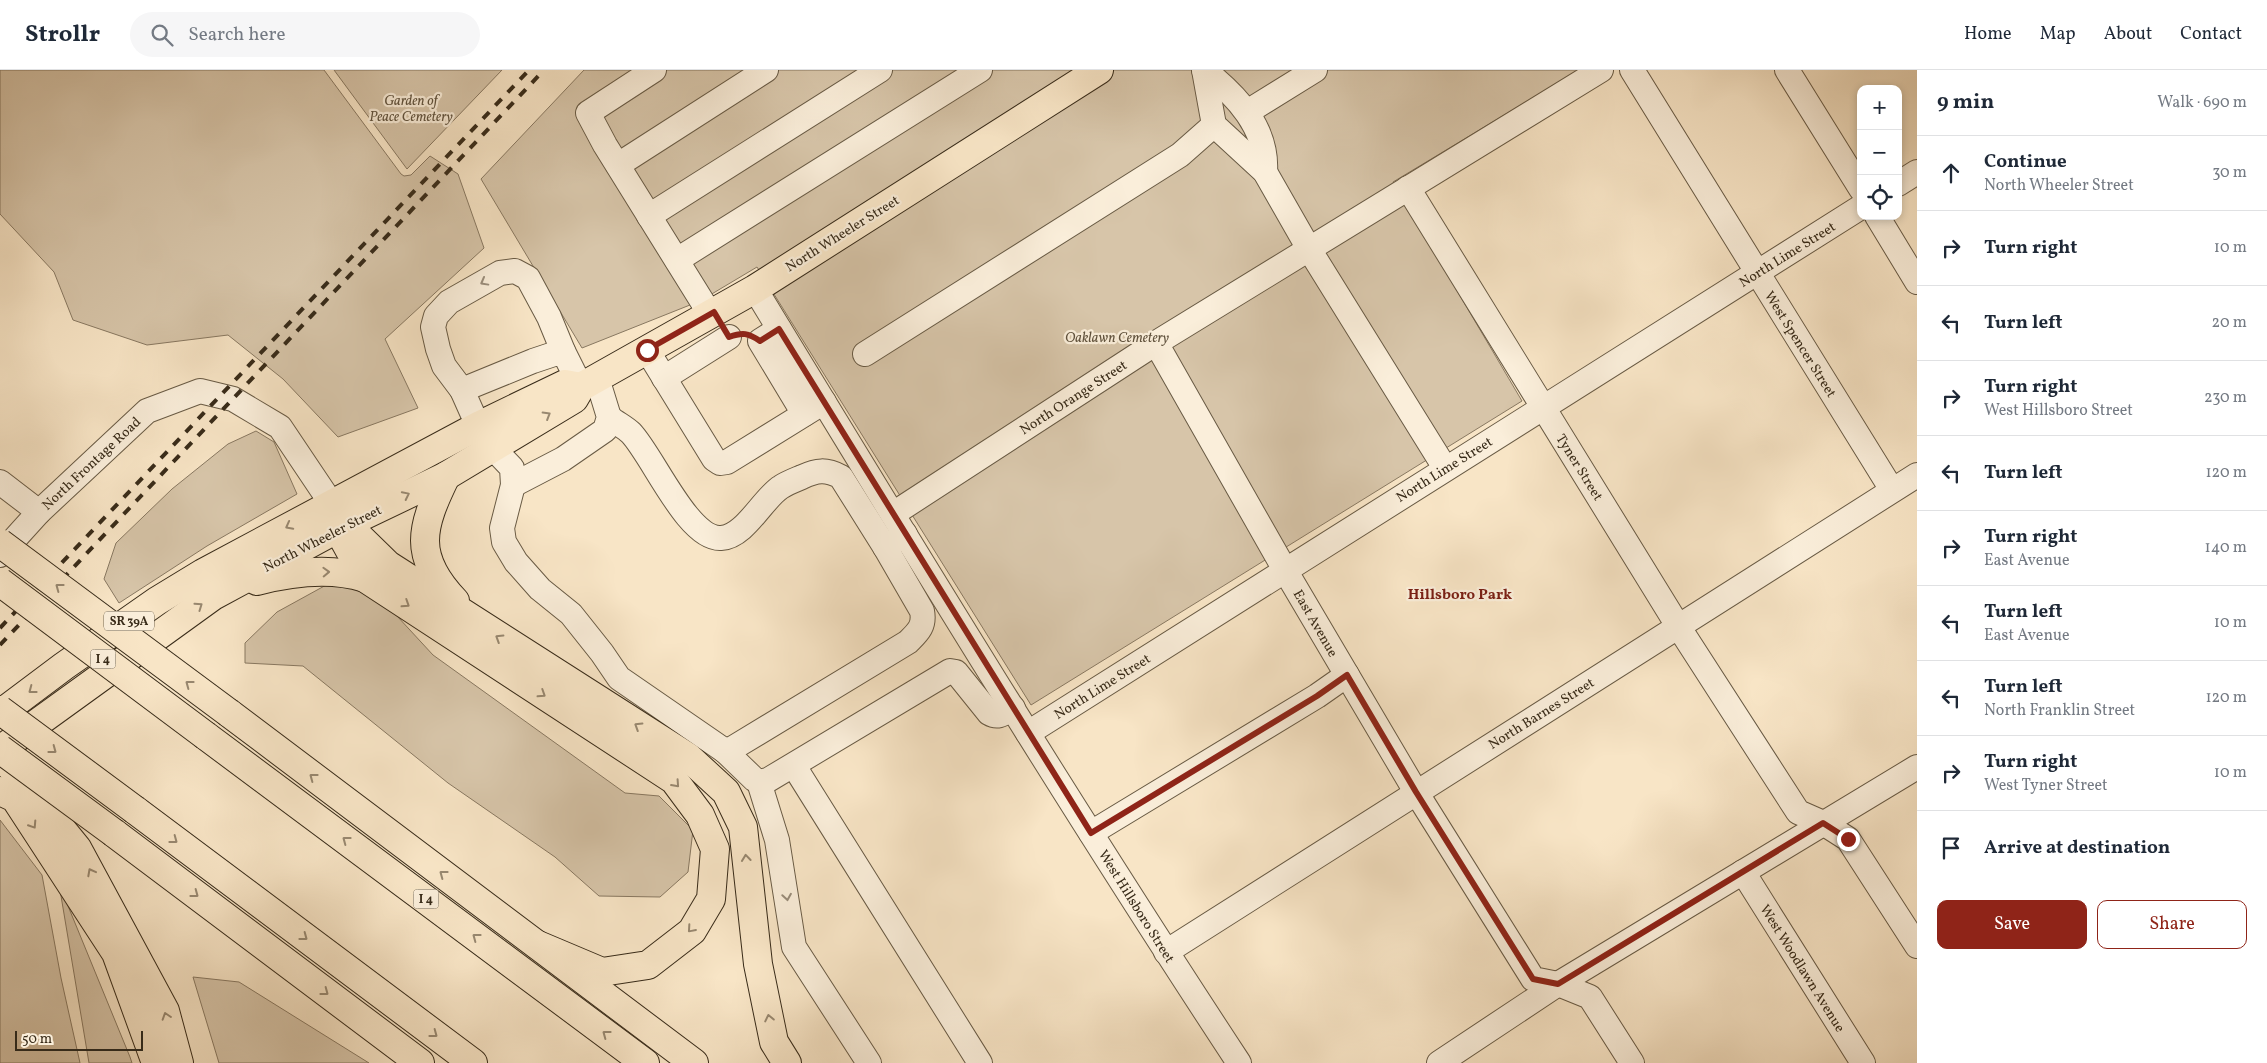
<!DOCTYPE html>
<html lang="en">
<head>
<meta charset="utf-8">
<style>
  :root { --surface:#fff; --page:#f6f6f7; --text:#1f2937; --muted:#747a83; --line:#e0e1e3; --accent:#8f2418 }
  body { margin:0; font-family:Vollkorn,serif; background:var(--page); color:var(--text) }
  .controls { position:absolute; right:15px; top:15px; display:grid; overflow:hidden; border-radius:10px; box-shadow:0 2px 8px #0003 }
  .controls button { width:45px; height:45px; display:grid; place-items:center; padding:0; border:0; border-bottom:1px solid var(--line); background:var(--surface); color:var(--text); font:25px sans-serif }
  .scale { position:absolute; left:15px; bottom:12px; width:128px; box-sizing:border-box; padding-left:5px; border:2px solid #382b19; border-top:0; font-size:14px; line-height:18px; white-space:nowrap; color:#382b19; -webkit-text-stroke:4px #faeeda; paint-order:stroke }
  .stop { position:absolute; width:15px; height:15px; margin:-11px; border:4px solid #8f2418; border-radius:50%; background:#fff }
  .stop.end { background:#8f2418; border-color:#fff; box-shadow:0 1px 5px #0008 }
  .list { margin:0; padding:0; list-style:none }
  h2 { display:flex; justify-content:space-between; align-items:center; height:65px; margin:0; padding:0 20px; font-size:21px }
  h2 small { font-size:16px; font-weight:400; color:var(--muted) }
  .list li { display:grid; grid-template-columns:32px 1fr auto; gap:15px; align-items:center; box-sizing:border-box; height:75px; padding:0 20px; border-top:1px solid var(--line) }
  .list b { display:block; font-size:19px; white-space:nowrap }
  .list p { margin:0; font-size:16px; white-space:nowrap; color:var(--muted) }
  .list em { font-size:16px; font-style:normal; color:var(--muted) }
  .actions { display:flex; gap:10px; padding:15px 20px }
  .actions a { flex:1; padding:11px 0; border:1px solid var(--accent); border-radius:10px; text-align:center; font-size:18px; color:var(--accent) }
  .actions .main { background:var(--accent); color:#fff }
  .icon { flex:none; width:28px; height:28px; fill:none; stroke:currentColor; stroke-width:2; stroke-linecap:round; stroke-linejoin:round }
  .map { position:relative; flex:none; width:1917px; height:993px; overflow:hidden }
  header { display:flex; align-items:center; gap:30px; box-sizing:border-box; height:70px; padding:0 25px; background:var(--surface); border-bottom:1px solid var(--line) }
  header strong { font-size:24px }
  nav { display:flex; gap:28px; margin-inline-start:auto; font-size:18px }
  .search { width:350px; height:45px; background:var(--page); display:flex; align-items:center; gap:12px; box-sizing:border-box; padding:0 18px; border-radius:28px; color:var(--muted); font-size:19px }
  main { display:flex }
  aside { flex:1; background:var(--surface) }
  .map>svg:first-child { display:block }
  .green { fill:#d7c5a9; stroke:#887861 }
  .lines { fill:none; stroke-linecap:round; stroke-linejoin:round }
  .minor-casing { stroke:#685a44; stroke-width:26 }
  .major-casing { stroke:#382b19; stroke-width:30 }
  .highway-casing { stroke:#382b19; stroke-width:30 }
  .minor { stroke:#faeeda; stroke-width:24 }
  .major { stroke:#f8e5c6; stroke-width:28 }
  .highway { stroke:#f8e5c6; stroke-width:28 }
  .rail { stroke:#382b19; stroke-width:4; stroke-dasharray:9 9; stroke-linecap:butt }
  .highway-bridge-casing { stroke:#382b19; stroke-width:30; stroke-linecap:butt }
  .highway-bridge { stroke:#f8e5c6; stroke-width:28 }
  .oneway { stroke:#998c7a }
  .oneway2 { stroke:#988870 }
  .route { stroke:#8f2418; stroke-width:6 }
  .labels { text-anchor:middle; stroke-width:4.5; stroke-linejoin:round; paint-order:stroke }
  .shield { fill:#faeeda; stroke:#726653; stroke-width:1 }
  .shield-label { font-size:12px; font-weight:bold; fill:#382b19 }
  .park-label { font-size:14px; font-style:italic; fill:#60523d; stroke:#faeeda }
  .street-label { font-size:14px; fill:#382b19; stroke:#faeeda }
  .neighbourhood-label { font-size:15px; font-weight:bold; fill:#7a1f14; stroke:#faeeda }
</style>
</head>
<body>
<header>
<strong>Strollr</strong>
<div class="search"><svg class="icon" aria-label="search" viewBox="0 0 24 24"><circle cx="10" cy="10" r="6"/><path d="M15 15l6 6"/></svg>Search here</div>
<nav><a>Home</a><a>Map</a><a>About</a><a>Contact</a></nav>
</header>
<main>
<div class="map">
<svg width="1917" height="993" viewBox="0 0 1917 993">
  <rect width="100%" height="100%" fill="#f8e5c6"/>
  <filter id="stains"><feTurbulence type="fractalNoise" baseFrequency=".004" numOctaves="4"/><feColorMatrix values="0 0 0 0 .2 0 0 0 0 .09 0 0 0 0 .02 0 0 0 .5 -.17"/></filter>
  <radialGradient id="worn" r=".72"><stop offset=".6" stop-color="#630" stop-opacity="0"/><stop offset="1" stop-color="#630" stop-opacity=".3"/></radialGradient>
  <!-- green -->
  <g class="green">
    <polygon points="0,0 324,0 401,104 404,106 411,105 430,86 458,104 484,178 385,269 418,338 338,367 283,309 228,265 147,275 73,250 54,202 0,144"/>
    <polygon points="334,0 502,0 407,99"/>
    <polygon points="584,0 1579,0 1393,112 1522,331 1031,635 757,197 700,231 582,278 481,109"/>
    <polygon points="256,361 274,372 297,424 207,476 119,533 104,509 116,473 172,419 228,374"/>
    <polygon points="328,514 362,519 397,546 433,585 625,723 659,726 693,760 688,802 660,827 599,826 555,787 448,713 303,596 245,593 245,573 277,542"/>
    <polygon points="0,750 42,805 61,908 80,993 0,993"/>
    <polygon points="59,814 130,987 132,993 89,993"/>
    <polygon points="193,907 239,912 369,993 219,993"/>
  </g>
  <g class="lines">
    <defs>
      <g id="minor">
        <polyline points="654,0 588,43 605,75 710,244"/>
        <polyline points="1204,0 1214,55 1265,102 1309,179 1445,398"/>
        <path d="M 1204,0 C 1236,25 1268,58 1265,102"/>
        <polyline points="1632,0 1892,420"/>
        <polyline points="1787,0 1861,119"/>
        <polyline points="1251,47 1252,39 1315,0"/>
        <polyline points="618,95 766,0"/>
        <polyline points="1898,114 1917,102"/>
        <polyline points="1408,118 1678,556 1798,742 1823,753 1848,769 1917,876"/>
        <polyline points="649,146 880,0"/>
        <polyline points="1877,146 1917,212"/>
        <polyline points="677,190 980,0"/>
        <path d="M 755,219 C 913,479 1072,739 1239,993"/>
        <polyline points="779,259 760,271 804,344"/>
        <polyline points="1156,273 1285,500 1416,722 1533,909 1558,914 1590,927 1632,993"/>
        <polyline points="647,280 714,389 720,393 727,392 824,332"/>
        <polyline points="865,284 1180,85 1214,55"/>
        <polyline points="664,308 729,267"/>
        <polyline points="462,320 533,291 563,281 581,317"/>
        <path d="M 609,347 C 616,353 625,357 631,363 C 653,386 688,470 721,468 C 745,467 763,428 781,417 C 787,413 795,410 802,407 C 817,400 826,399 841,407 L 885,477"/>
        <polyline points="478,356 462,320 444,296 438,279 433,257 436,246 449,232 500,203 515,201 528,208 549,247 563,281"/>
        <path d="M 492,377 L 512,398 L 513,415 L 502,458 L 504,472 L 516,492 L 540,519 L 571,544 L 602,583 L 619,608 L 725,681 L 733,678 L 908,572 C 918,562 925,556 922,541 L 885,477 L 905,464"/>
        <polyline points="0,412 39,442"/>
        <polyline points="513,415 563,389 605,360 609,347 597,308"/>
        <polyline points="893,444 1156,273 1601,0"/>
        <polyline points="0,485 39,442 147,341 200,321 233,329 280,357 331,433"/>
        <polyline points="1028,663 1861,137"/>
        <path d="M 725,681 L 754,709 L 759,712 L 768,710 L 950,601 L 956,602 L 989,643 C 999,649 1004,643 1013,638"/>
        <polyline points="794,696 980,993"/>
        <polyline points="759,712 777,770 794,877 869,993"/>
        <polyline points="1091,763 1317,626 1347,605"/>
        <polyline points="1743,802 1863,993"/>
        <polyline points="1166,882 1917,405"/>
        <polyline points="1439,993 1558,914 1917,697"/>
      </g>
      <g id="major">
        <path d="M 257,511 C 292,502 330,497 365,508"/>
        <polyline points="0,644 64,596 157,531 203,503 478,356 565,314 581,317"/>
        <polyline points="0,680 213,526 346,454 446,406 574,329 581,317 755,219 1099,0"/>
      </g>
      <g id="highway">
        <path d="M 446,406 C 421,457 412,486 455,531"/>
        <polyline points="346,454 343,468 365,508 674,710 700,745 715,779 711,829 692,861 648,895 602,902 538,875"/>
        <polyline points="346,454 388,495 688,687 726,722 743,757 758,894 774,972 787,993"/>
        <polyline points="229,643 694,993"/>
        <polyline points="206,666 645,993"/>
        <polyline points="2,686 77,778 165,941 179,993"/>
        <polyline points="0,721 15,728 116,883 156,993"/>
        <polyline points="135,740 473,993"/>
        <polyline points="114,763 420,993"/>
      </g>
    </defs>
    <!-- minor casing -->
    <use href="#minor" class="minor-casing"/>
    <!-- major casing -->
    <use href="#major" class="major-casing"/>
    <!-- highway casing -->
    <use href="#highway" class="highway-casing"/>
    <!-- minor -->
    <use href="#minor" class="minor"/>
    <!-- major -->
    <use href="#major" class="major"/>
    <!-- highway -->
    <use href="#highway" class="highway"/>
    <!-- rail -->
    <g class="rail">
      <polyline points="0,558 529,0"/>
      <polyline points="0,575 544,0"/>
    </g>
    <defs>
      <g id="highway-bridge">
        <polyline points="0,473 229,643"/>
        <polyline points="0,512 206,666"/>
        <polyline points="0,640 135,740"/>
        <polyline points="0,679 114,763"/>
      </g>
    </defs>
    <!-- highway-bridge casing -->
    <use href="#highway-bridge" class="highway-bridge-casing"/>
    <!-- highway-bridge -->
    <use href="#highway-bridge" class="highway-bridge"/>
  </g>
  <!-- one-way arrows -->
  <defs><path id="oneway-chevron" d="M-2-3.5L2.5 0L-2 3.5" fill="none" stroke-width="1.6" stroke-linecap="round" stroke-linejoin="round" transform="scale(1.25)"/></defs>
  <g class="oneway">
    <use href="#oneway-chevron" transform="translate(484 212) rotate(151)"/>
    <use href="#oneway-chevron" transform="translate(787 827) rotate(81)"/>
  </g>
  <g class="oneway2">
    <use href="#oneway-chevron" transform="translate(547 345) rotate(-31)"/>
    <use href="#oneway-chevron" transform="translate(406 425) rotate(-26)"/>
    <use href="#oneway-chevron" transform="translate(289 456) rotate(152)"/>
    <use href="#oneway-chevron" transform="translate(326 502) rotate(-2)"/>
    <use href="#oneway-chevron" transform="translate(59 517) rotate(-143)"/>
    <use href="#oneway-chevron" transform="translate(406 534) rotate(33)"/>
    <use href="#oneway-chevron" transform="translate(199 536) rotate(-35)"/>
    <use href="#oneway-chevron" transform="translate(499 568) rotate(-148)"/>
    <use href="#oneway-chevron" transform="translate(189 614) rotate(-143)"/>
    <use href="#oneway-chevron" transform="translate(32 620) rotate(143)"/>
    <use href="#oneway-chevron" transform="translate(542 624) rotate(33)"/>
    <use href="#oneway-chevron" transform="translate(638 656) rotate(-148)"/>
    <use href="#oneway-chevron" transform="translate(53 680) rotate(37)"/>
    <use href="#oneway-chevron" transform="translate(313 707) rotate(-143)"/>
    <use href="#oneway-chevron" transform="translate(676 714) rotate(48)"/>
    <use href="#oneway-chevron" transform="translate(33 755) rotate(57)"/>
    <use href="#oneway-chevron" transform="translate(174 770) rotate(37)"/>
    <use href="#oneway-chevron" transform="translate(346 770) rotate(-143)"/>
    <use href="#oneway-chevron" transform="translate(746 788) rotate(-96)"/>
    <use href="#oneway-chevron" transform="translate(91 802) rotate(-118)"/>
    <use href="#oneway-chevron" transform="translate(443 804) rotate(-143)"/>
    <use href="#oneway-chevron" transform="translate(195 824) rotate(37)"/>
    <use href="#oneway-chevron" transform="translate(691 859) rotate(131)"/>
    <use href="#oneway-chevron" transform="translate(304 867) rotate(37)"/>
    <use href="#oneway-chevron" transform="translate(476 867) rotate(-143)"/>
    <use href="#oneway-chevron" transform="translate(325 922) rotate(37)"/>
    <use href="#oneway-chevron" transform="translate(166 946) rotate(-108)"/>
    <use href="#oneway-chevron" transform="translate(769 948) rotate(-102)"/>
    <use href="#oneway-chevron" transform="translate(434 964) rotate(37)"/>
    <use href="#oneway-chevron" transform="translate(606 964) rotate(-143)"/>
  </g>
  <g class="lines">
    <!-- route -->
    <path class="route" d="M 647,280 L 714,242 L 729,267 C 743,262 748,263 760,271 L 779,259 L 1091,763 L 1317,626 L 1347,605 L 1416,722 L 1533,909 L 1558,914 L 1823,753 L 1848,769"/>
  </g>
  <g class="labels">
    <!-- shield labels -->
    <g class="shield">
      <rect x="104" y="541.5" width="50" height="19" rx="4"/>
      <rect x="90.5" y="579.5" width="25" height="19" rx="4"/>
      <rect x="413.5" y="819.5" width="25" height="19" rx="4"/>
    </g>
    <g class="shield-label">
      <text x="129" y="555">SR 39A</text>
      <text x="103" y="593">I 4</text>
      <text x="426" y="833">I 4</text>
    </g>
    <!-- park labels -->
    <g class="park-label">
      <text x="411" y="35">Garden of<tspan x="411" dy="16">Peace Cemetery</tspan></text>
      <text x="1117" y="272">Oaklawn Cemetery</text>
    </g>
    <!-- street labels -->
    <g class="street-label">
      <text transform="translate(842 163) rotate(-32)" y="5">North Wheeler Street</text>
      <text transform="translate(1787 184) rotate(-32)" y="5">North Lime Street</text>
      <text transform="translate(1801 274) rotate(58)" y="5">West Spencer Street</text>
      <text transform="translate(1073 327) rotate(-33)" y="5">North Orange Street</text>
      <text transform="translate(91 393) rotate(-43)" y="5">North Frontage Road</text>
      <text transform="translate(1580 397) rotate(58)" y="5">Tyner Street</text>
      <text transform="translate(1444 399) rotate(-32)" y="5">North Lime Street</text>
      <text transform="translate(322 468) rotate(-27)" y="5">North Wheeler Street</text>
      <text transform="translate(1316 553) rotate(60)" y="5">East Avenue</text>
      <text transform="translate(1102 616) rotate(-32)" y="5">North Lime Street</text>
      <text transform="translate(1541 643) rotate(-32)" y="5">North Barnes Street</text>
      <text transform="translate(1137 836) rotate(58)" y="5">West Hillsboro Street</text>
      <text transform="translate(1803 898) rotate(58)" y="5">West Woodlawn Avenue</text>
    </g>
    <!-- neighbourhood labels -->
    <g class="neighbourhood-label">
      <text x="1460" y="529">Hillsboro Park</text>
    </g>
  </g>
  <rect width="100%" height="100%" filter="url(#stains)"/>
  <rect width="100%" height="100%" fill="url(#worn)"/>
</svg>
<div class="controls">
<button>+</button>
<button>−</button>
<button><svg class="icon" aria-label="locate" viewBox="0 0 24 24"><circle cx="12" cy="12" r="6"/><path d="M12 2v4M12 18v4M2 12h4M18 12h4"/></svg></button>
</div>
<div class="scale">50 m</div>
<div class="stop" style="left:647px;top:280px"></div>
<div class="stop end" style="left:1848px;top:769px"></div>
</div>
<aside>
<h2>9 min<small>Walk · 690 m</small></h2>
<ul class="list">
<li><svg class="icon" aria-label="ahead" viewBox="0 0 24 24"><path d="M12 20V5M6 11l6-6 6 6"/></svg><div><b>Continue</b><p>North Wheeler Street</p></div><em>30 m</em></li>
<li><svg class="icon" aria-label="right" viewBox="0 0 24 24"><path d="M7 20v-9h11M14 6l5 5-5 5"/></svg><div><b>Turn right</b></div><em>10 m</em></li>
<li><svg class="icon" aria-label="left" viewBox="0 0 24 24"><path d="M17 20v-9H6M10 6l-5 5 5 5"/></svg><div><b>Turn left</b></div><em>20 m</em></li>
<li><svg class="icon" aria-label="right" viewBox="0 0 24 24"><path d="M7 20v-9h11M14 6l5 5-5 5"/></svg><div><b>Turn right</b><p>West Hillsboro Street</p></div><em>230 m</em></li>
<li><svg class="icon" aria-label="left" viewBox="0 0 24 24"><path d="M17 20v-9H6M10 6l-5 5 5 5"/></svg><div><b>Turn left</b></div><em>120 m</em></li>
<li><svg class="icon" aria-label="right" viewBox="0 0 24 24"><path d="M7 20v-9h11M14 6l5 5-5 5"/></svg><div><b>Turn right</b><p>East Avenue</p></div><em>140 m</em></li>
<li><svg class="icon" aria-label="left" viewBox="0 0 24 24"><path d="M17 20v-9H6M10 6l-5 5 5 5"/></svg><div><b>Turn left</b><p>East Avenue</p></div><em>10 m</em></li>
<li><svg class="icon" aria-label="left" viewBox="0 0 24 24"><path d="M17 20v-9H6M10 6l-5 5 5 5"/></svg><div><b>Turn left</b><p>North Franklin Street</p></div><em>120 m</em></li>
<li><svg class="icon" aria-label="right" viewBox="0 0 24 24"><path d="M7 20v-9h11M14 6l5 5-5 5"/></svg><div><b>Turn right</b><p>West Tyner Street</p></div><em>10 m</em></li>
<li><svg class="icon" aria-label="arrive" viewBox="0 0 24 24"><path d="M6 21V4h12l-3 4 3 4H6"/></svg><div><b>Arrive at destination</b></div></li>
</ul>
<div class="actions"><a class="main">Save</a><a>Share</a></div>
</aside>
</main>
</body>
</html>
